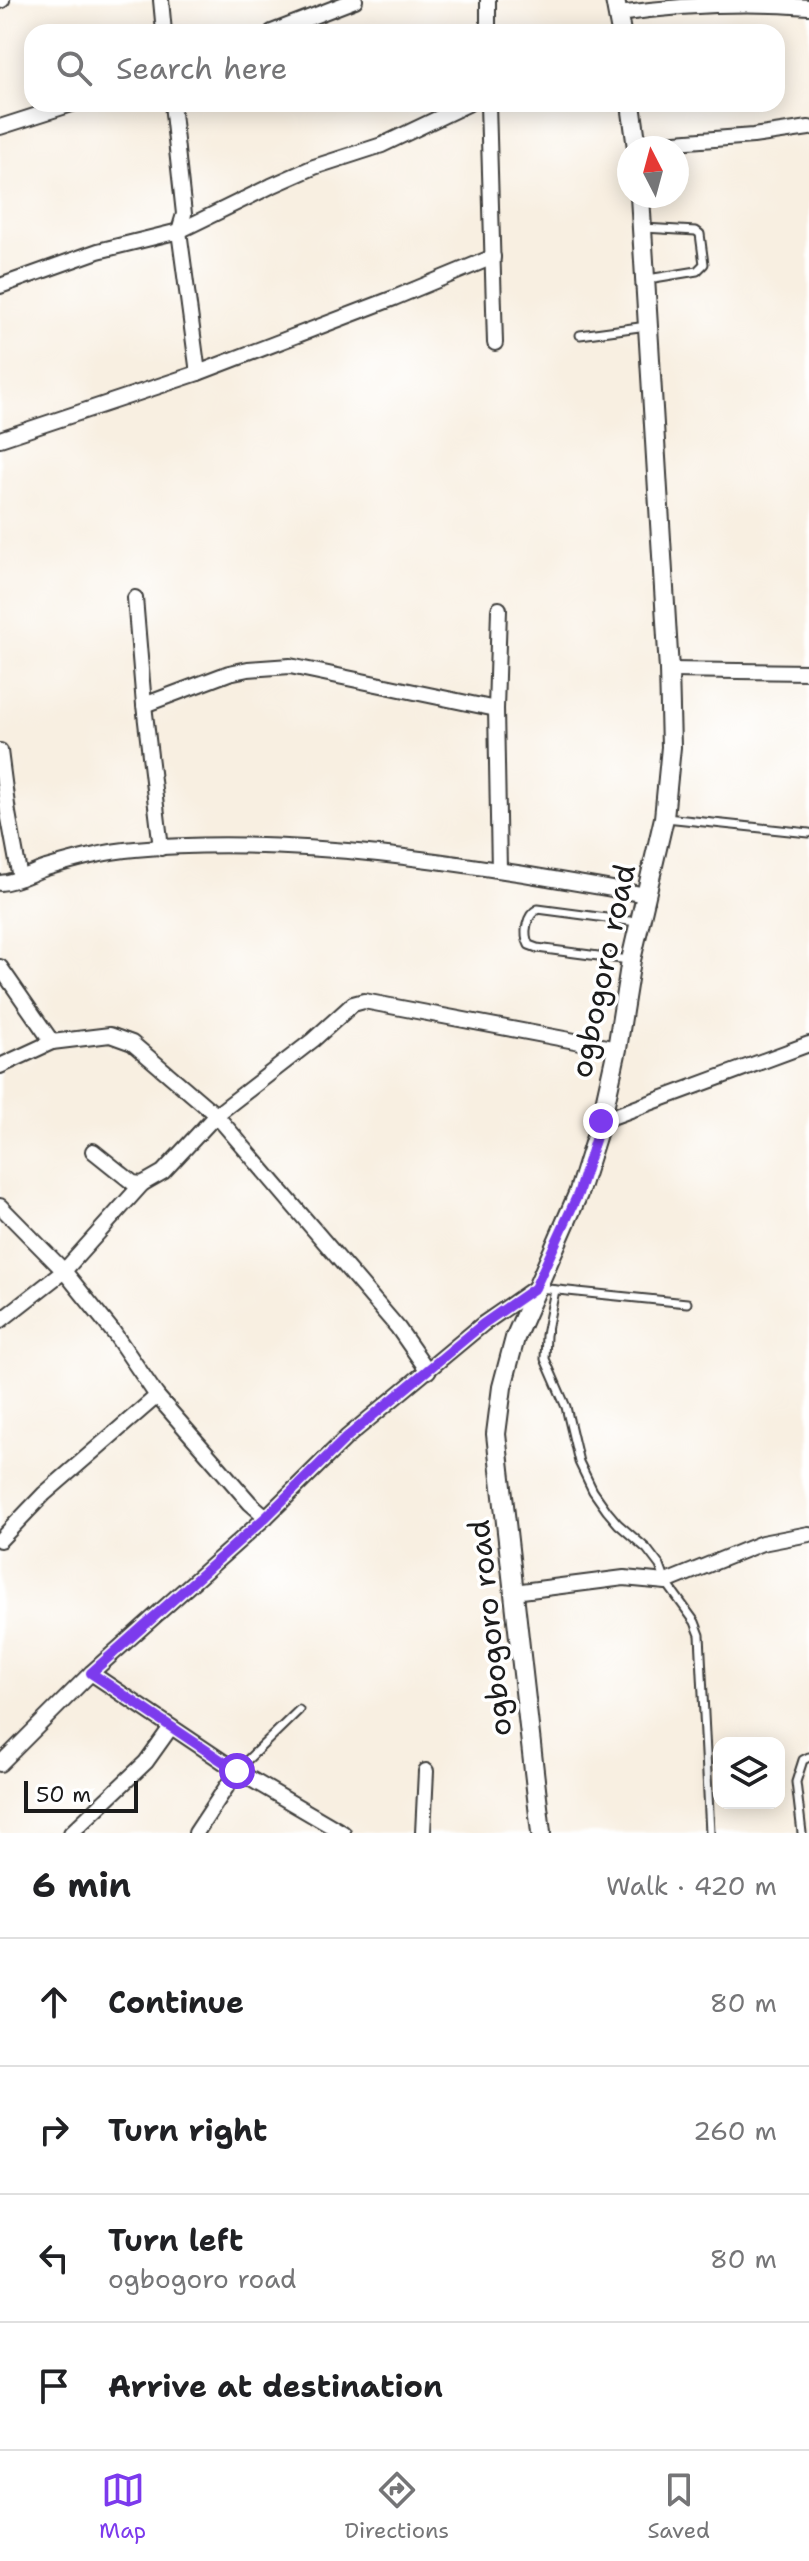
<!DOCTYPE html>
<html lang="en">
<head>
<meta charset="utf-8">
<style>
  :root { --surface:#fff; --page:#f2f2f2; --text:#202124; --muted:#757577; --line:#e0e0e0; --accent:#7c3aed }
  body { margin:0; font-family:"Shantell Sans",sans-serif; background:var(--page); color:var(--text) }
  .controls { position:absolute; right:24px; bottom:24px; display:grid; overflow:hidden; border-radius:16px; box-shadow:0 4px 20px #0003 }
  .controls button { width:72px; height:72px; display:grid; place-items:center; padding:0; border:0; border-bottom:2px solid var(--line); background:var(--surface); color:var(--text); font:40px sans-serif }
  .compass { position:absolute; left:617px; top:136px; width:72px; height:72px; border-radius:50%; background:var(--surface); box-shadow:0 4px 20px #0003; rotate:354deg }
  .scale { position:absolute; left:24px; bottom:20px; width:114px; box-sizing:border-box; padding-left:8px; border:4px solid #1c1c1c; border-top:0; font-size:22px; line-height:28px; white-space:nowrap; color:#1c1c1c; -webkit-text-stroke:6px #fff; paint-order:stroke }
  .stop { position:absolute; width:24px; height:24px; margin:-18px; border:6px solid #7c3aed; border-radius:50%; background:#fff }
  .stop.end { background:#7c3aed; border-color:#fff; box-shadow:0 2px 8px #0008 }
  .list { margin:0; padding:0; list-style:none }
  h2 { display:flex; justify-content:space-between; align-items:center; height:104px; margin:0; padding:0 32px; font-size:34px }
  h2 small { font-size:26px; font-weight:400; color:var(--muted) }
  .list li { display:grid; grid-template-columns:52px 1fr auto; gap:24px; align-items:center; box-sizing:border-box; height:128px; padding:0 32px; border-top:2px solid var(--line) }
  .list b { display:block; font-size:30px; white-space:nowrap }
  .list p { margin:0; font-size:26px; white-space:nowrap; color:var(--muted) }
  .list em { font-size:26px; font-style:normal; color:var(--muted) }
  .icon { flex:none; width:44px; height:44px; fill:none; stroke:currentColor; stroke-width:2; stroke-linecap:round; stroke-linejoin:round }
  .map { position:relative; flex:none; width:809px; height:1833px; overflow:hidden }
  .search { position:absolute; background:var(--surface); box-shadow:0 4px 20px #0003; left:24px; right:24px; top:24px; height:88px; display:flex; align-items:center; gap:20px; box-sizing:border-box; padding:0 28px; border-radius:24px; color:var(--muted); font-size:30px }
  .sheet { height:616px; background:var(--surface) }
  nav { display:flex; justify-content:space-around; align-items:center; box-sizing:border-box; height:112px; border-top:2px solid var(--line); background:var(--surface); font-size:22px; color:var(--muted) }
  nav a { display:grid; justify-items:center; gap:4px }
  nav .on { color:var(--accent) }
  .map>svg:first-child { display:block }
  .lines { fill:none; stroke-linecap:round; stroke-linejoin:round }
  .service-casing { stroke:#3d3c3a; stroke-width:11 }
  .minor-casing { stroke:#3d3c3a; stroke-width:18 }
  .tertiary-casing { stroke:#3d3c3a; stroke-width:22 }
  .service { stroke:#fff; stroke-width:7 }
  .minor { stroke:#fff; stroke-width:14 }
  .tertiary { stroke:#fff; stroke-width:18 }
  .route { stroke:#7c3aed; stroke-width:10 }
  .labels { text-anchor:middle; stroke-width:7; stroke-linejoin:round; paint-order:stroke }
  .street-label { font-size:30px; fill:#1c1c1c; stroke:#fff }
</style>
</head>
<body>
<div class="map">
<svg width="809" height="1833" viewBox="0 0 809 1833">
  <rect width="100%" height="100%" fill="#fff"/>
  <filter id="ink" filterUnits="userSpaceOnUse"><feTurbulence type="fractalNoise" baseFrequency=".0125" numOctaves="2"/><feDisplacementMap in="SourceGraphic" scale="16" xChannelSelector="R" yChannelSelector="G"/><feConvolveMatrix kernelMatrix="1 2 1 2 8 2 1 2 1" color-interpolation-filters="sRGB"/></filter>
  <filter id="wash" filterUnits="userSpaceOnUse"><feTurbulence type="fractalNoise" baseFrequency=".006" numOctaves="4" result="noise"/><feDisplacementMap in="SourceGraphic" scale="32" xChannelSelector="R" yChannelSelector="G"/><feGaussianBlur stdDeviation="1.8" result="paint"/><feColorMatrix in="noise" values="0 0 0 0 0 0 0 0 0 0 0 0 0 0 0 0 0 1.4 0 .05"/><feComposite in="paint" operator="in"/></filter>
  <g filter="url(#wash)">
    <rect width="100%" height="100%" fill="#f8efe1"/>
  </g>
  <g filter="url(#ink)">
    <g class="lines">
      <defs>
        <g id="service">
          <polyline points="644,228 696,231 700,234 704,264 697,271 648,279"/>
          <polyline points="580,335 647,326"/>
          <polyline points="666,818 809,833"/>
          <path d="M 629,960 L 537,948 L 529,945 C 523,934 526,915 538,909 L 637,922"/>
          <polyline points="538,1288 687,1303"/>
          <polyline points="555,1290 546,1335 545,1359 566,1407 579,1462 593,1491 607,1511 618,1524 647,1549 660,1566 666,1582 695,1622 700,1635 710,1833"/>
          <polyline points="237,1770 299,1710"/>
          <polyline points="802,1833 796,1782 803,1760 809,1757"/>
        </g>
        <g id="minor">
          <polyline points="161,0 164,32"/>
          <polyline points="0,1 2,0"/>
          <path d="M 619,14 C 682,5 746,2 809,7"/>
          <polyline points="272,32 355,0"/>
          <polyline points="488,32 488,0"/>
          <polyline points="172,104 184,214 179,231 198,373 394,298 493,257"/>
          <polyline points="488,104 495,343"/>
          <polyline points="0,127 72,104"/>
          <polyline points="637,145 753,136 809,128"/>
          <polyline points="0,286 98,251 179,231 271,186 314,167 382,145 468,104"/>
          <polyline points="0,439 198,373"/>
          <polyline points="135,598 144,705 161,848"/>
          <polyline points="669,670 809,672"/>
          <polyline points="144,705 229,673 248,669 290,666 496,709"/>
          <polyline points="0,751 8,813 20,878"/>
          <polyline points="499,870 496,709 499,609"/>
          <path d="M 0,883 C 16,882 31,873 46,868 C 74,860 106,851 135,849 C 307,834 478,866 647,895"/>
          <polyline points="0,967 52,1042"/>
          <polyline points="0,1066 52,1042 110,1035 132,1043 216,1115 398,1328 428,1371"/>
          <polyline points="601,1121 809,1044"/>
          <polyline points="93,1151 133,1183 142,1184 163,1172 216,1115 313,1040 353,1004 364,1001 617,1049"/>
          <polyline points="142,1184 64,1271 114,1333 157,1396 250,1503 266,1517"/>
          <polyline points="0,1206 64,1271 0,1321"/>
          <polyline points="0,1540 44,1494 157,1396"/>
          <polyline points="514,1592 624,1578 666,1582 762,1543 809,1534"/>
          <polyline points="91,1673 237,1771 343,1833"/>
          <polyline points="0,1764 91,1673 266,1517 347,1437 483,1324 535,1288"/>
          <polyline points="71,1833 146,1762 171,1727"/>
          <polyline points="196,1833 237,1771"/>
          <polyline points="423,1833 426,1771"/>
        </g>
        <g id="tertiary">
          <polyline points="615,0 621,32"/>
          <polyline points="631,104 637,148"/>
          <polyline points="541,1833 496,1434 502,1387 515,1338 578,1194 601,1121 617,1049 631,960 664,818 671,747 669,670 640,196"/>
        </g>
      </defs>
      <!-- service casing -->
      <use href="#service" class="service-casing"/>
      <!-- minor casing -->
      <use href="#minor" class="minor-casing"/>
      <!-- tertiary casing -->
      <use href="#tertiary" class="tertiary-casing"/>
      <!-- service -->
      <use href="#service" class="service"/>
      <!-- minor -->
      <use href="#minor" class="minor"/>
      <!-- tertiary -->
      <use href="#tertiary" class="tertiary"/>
    </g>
  </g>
  <g class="lines" filter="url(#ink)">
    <!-- route -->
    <polyline class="route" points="237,1771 91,1673 266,1517 347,1437 483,1324 535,1288 578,1194 601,1121"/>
  </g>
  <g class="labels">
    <!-- street labels -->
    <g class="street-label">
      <text transform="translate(603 971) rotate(-78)" y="10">ogbogoro road</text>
      <text transform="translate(490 1628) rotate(-96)" y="10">ogbogoro road</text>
    </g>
  </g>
</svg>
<div class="controls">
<button><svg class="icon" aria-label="layers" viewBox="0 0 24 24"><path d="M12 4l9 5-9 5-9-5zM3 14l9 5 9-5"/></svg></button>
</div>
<svg class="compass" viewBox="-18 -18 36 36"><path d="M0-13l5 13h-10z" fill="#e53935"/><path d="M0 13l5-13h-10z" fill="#757577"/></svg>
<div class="scale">50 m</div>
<div class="stop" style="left:237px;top:1771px"></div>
<div class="stop end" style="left:601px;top:1121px"></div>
<div class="search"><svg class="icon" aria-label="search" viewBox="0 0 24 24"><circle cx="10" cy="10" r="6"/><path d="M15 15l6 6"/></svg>Search here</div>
</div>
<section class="sheet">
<h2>6 min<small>Walk · 420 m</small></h2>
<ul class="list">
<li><svg class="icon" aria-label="ahead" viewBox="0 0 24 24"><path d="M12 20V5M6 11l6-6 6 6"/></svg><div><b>Continue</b></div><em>80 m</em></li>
<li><svg class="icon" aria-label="right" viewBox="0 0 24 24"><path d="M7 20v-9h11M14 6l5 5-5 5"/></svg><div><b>Turn right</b></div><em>260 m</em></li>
<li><svg class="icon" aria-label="left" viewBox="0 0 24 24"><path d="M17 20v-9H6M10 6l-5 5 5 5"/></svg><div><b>Turn left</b><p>ogbogoro road</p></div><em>80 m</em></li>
<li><svg class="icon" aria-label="arrive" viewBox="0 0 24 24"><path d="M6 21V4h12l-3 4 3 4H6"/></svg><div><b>Arrive at destination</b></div></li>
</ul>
</section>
<nav>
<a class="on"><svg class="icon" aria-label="map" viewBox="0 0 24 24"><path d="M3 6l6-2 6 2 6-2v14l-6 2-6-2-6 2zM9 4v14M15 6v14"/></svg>Map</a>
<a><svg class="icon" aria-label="directions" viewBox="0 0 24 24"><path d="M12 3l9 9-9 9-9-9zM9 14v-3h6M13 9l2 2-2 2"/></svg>Directions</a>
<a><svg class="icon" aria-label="saved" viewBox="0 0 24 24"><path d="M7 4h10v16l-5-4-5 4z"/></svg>Saved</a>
</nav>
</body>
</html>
